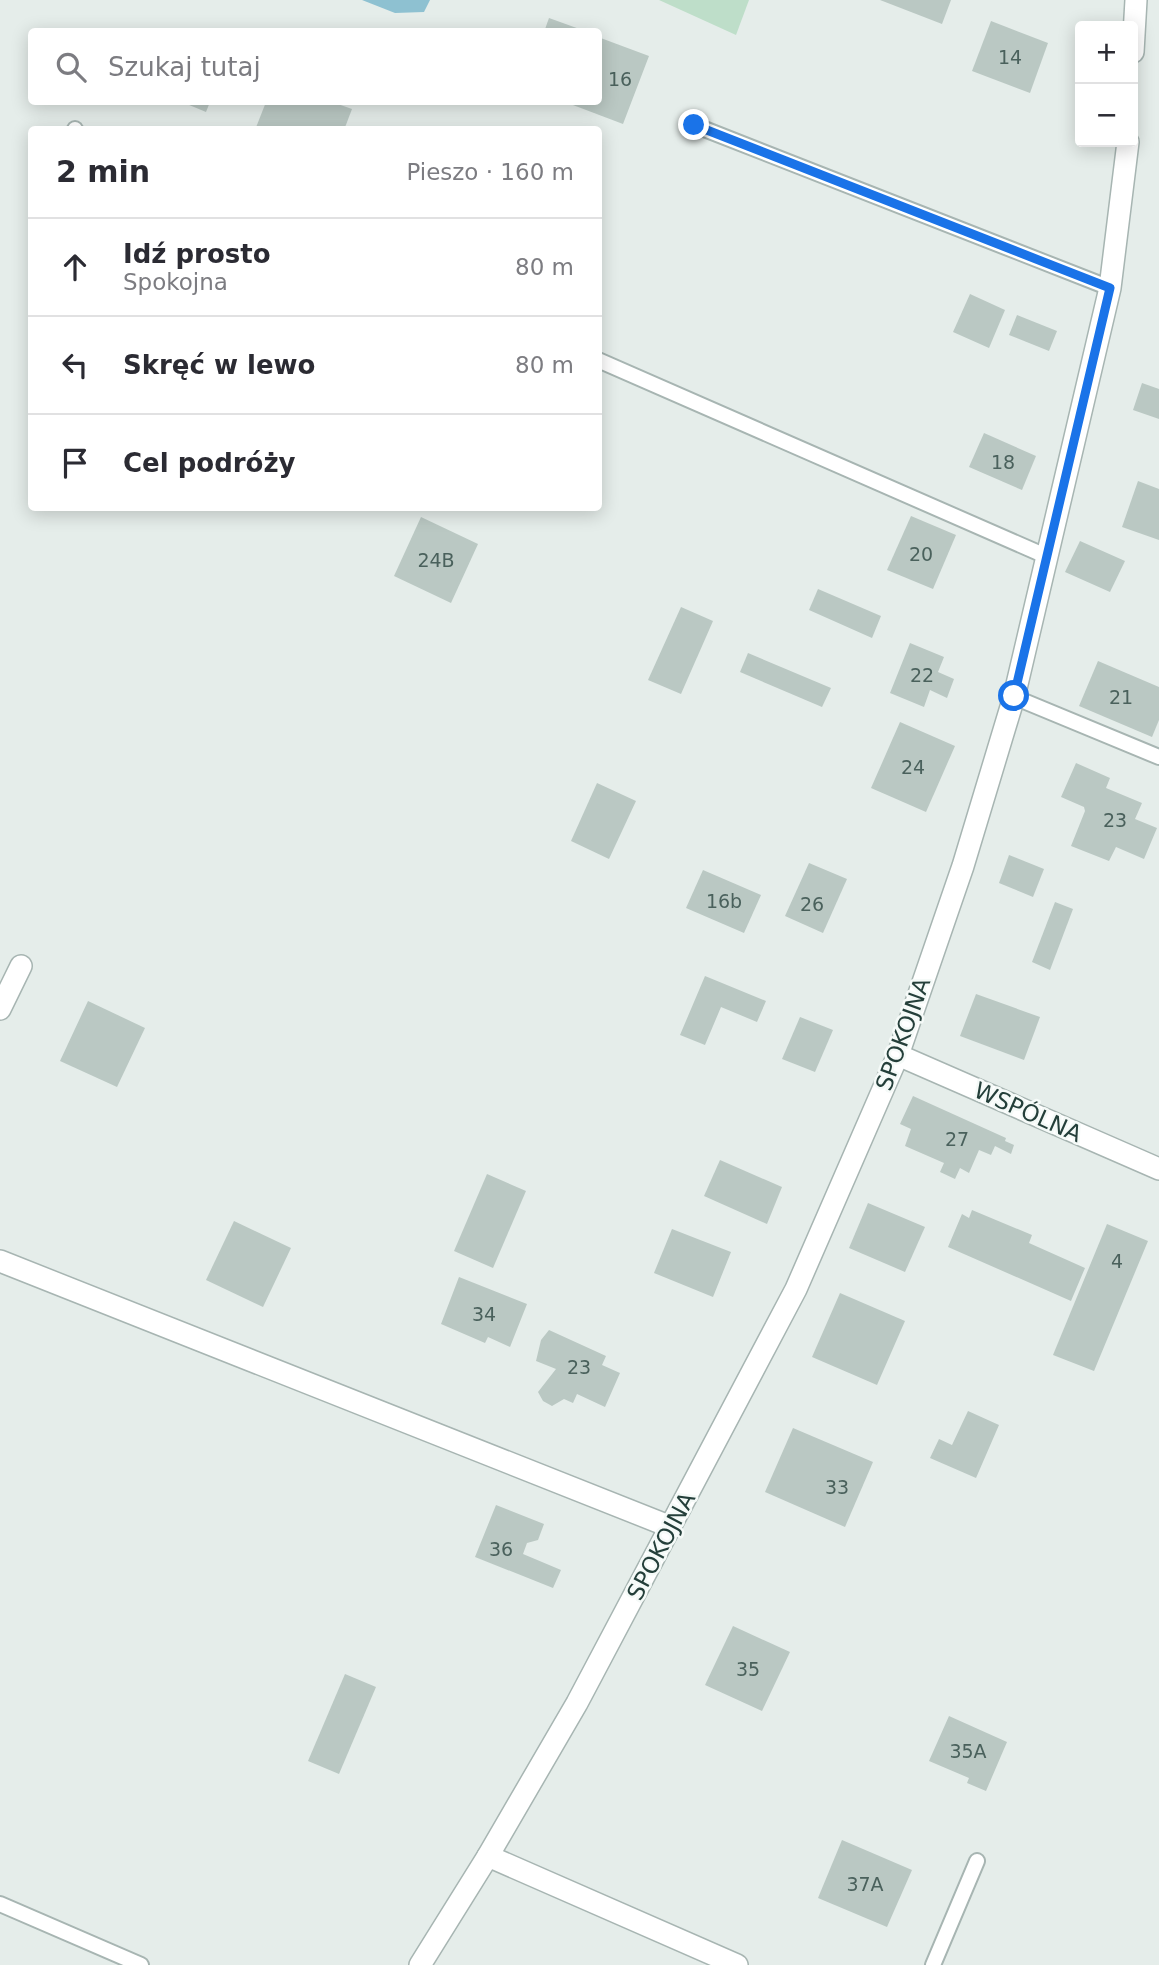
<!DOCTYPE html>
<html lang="pl">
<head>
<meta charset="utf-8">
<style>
  :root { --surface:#fff; --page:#f7f7f7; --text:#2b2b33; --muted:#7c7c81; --line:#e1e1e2 }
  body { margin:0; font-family:"DejaVu Sans",sans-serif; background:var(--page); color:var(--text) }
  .controls { position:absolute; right:21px; top:21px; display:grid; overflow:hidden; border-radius:7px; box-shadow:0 4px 18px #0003 }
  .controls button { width:63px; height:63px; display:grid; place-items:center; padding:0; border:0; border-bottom:2px solid var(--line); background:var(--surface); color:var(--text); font:35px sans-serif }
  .stop { position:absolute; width:21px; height:21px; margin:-16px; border:5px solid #1a73e8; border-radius:50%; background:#fff }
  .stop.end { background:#1a73e8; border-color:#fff; box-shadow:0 2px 7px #0008 }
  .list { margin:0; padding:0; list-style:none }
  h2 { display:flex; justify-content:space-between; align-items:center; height:91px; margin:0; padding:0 28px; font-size:30px }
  h2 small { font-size:23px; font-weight:400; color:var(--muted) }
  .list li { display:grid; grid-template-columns:46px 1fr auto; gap:21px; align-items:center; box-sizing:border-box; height:98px; padding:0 28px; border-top:2px solid var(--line) }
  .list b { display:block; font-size:26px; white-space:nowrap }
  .list p { margin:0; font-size:23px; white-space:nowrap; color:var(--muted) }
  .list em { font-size:23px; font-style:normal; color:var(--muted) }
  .icon { flex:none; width:38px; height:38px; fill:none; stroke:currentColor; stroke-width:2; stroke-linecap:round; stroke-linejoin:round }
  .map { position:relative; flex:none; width:1159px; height:1965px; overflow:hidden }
  .search { position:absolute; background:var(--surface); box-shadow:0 4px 18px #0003; left:28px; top:28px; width:574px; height:77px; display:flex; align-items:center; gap:18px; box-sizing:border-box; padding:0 24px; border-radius:7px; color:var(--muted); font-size:26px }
  .panel { position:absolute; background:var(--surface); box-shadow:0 4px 18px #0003; left:28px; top:126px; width:574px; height:385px; border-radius:7px }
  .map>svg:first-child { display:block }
  .green { fill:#bedec9 }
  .water { fill:#8ec1d1 }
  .building { fill:#bac8c3 }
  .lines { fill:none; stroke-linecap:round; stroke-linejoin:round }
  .lane-casing { stroke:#a7b5b2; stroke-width:18 }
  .street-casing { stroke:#a7b5b2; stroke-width:24 }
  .lane { stroke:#fff; stroke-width:14 }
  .street { stroke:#fff; stroke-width:21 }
  .route { stroke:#1a73e8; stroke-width:9 }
  .labels { text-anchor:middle; stroke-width:5; stroke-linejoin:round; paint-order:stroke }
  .number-label { font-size:19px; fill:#4a615c }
  .street-label { font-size:23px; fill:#243f3a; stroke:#f5faf8 }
</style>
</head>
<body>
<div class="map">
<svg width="1159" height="1965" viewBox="0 0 1159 1965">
  <rect width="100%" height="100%" fill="#e5edea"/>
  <!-- green -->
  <polygon class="green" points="659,0 749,0 736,35"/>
  <!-- water -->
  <polygon class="water" points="362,0 430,0 424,12 395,13"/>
  <!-- building -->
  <g class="building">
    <polygon points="880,0 951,0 942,24"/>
    <polygon points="549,18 585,31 585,32 544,32"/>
    <polygon points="991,21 1048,43 1030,93 972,71"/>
    <polygon points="598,37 649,56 623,124 565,102 598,102"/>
    <polygon points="182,102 210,102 206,112"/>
    <polygon points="266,102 332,102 352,109 344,130 255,130"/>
    <polygon points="970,294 1005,310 989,348 953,332"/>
    <polygon points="1017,315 1057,331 1049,351 1009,335"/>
    <polygon points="1142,383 1159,389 1159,419 1133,410"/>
    <polygon points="984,433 1036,456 1022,490 969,467"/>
    <polygon points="1138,481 1159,489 1159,540 1122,527"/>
    <polygon points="911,516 956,535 933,589 887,570"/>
    <polygon points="421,517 478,544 451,603 394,576"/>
    <polygon points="1080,541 1125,561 1110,592 1065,572"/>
    <polygon points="818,589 881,616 872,638 809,610"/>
    <polygon points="681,607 713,621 681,694 648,680"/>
    <polygon points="910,643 944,657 938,672 954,679 947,698 930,690 924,707 890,693"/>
    <polygon points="748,653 831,688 822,707 740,672"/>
    <polygon points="1098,661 1159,687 1159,720 1152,737 1079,706"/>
    <polygon points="900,722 955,746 926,812 871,788"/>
    <polygon points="1076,763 1110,778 1106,788 1142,803 1135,819 1157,828 1144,859 1116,847 1109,861 1071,846 1085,811 1084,807 1061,797"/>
    <polygon points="597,783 636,801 609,859 571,841"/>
    <polygon points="1009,855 1044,869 1033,897 999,883"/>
    <polygon points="809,863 847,879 823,933 785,916"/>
    <polygon points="703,870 761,895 744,933 686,908"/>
    <polygon points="1055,902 1073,909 1050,970 1032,962"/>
    <polygon points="705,976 766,1001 757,1022 721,1007 705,1045 680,1035"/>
    <polygon points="976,994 1040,1017 1024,1060 960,1036"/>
    <polygon points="88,1001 145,1028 117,1087 60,1061"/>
    <polygon points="800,1017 833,1030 815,1072 782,1059"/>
    <polygon points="913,1096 1006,1138 1005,1141 1014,1145 1011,1154 995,1146 991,1155 979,1150 969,1173 960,1168 955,1179 940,1172 944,1163 905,1146 911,1129 900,1124"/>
    <polygon points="720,1160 782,1187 767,1224 704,1196"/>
    <polygon points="487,1174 526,1191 493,1268 454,1251"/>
    <polygon points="868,1203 925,1227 905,1272 849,1248"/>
    <polygon points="972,1210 1032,1235 1029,1243 1085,1268 1071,1301 948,1247 962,1214 969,1218"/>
    <polygon points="234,1221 291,1248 263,1307 206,1280"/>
    <polygon points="1107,1224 1148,1241 1094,1371 1053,1355"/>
    <polygon points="672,1229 731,1252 713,1297 654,1273"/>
    <polygon points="459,1277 527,1304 510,1347 488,1337 485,1343 441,1324"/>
    <polygon points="840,1293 905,1321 877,1385 812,1357"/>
    <polygon points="549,1330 606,1356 602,1365 620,1373 605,1407 577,1394 573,1403 564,1399 552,1406 543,1401 538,1392 556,1369 536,1361 541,1340"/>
    <polygon points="968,1411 999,1425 976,1478 930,1458 939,1439 952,1445"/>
    <polygon points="793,1428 873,1462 845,1527 765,1492"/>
    <polygon points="496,1505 544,1524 538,1540 527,1543 523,1554 561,1570 553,1588 475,1557"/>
    <polygon points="733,1626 790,1652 762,1711 705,1685"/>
    <polygon points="345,1674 376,1687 339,1774 308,1761"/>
    <polygon points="949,1716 1007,1742 986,1791 967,1783 969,1778 929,1761"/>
    <polygon points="842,1840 912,1870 887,1927 818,1898"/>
  </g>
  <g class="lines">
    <defs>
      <g id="lane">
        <polyline points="694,125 1110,288"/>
        <polyline points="75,129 75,130"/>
        <polyline points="598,360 1048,557"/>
        <polyline points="1014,697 1159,757"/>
        <polyline points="0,1904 141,1965"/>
        <polyline points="933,1965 977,1861"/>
      </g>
      <g id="street">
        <polyline points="1133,52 1136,0"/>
        <polyline points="0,1009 21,966"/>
        <polyline points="898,1055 1159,1169"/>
        <polyline points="0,1261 671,1527"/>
        <polyline points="420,1965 488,1856"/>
        <polyline points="737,1965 488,1856 577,1703 796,1289 898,1055 963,866 1014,697 1110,288 1128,142"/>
      </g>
    </defs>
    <!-- lane casing -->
    <use href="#lane" class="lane-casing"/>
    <!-- street casing -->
    <use href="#street" class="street-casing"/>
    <!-- lane -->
    <use href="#lane" class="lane"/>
    <!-- street -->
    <use href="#street" class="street"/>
  </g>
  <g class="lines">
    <!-- route -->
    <polyline class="route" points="694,125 1110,288 1014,696"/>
  </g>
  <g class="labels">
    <!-- number labels -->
    <g class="number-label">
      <text x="1010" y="64">14</text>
      <text x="620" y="86">16</text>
      <text x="1003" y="469">18</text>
      <text x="921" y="561">20</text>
      <text x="436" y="567">24B</text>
      <text x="922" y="682">22</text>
      <text x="1121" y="704">21</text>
      <text x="913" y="774">24</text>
      <text x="1115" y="827">23</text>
      <text x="724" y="908">16b</text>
      <text x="812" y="911">26</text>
      <text x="957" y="1146">27</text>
      <text x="1117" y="1268">4</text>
      <text x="484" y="1321">34</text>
      <text x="579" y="1374">23</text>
      <text x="837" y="1494">33</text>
      <text x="501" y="1556">36</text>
      <text x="748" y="1676">35</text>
      <text x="968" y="1758">35A</text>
      <text x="865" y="1891">37A</text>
    </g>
    <!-- street labels -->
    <g class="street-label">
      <text transform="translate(903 1034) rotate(-70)" y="8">SPOKOJNA</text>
      <text transform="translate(1028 1112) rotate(24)" y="8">WSPÓLNA</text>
      <text transform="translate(661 1546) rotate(-62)" y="8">SPOKOJNA</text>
    </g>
  </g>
</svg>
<div class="controls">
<button>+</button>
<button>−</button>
</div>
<div class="stop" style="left:1014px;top:696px"></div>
<div class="stop end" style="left:694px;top:125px"></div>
<div class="search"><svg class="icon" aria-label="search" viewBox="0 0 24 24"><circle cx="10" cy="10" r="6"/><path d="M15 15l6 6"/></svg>Szukaj tutaj</div>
<section class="panel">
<h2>2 min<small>Pieszo · 160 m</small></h2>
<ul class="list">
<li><svg class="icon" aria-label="ahead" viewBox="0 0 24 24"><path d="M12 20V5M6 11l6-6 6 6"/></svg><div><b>Idź prosto</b><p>Spokojna</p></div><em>80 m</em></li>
<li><svg class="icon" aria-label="left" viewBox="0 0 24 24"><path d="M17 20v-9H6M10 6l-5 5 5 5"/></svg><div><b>Skręć w lewo</b></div><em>80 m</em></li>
<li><svg class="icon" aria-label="arrive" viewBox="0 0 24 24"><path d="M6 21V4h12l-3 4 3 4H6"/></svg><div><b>Cel podróży</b></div></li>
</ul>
</section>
</div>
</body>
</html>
